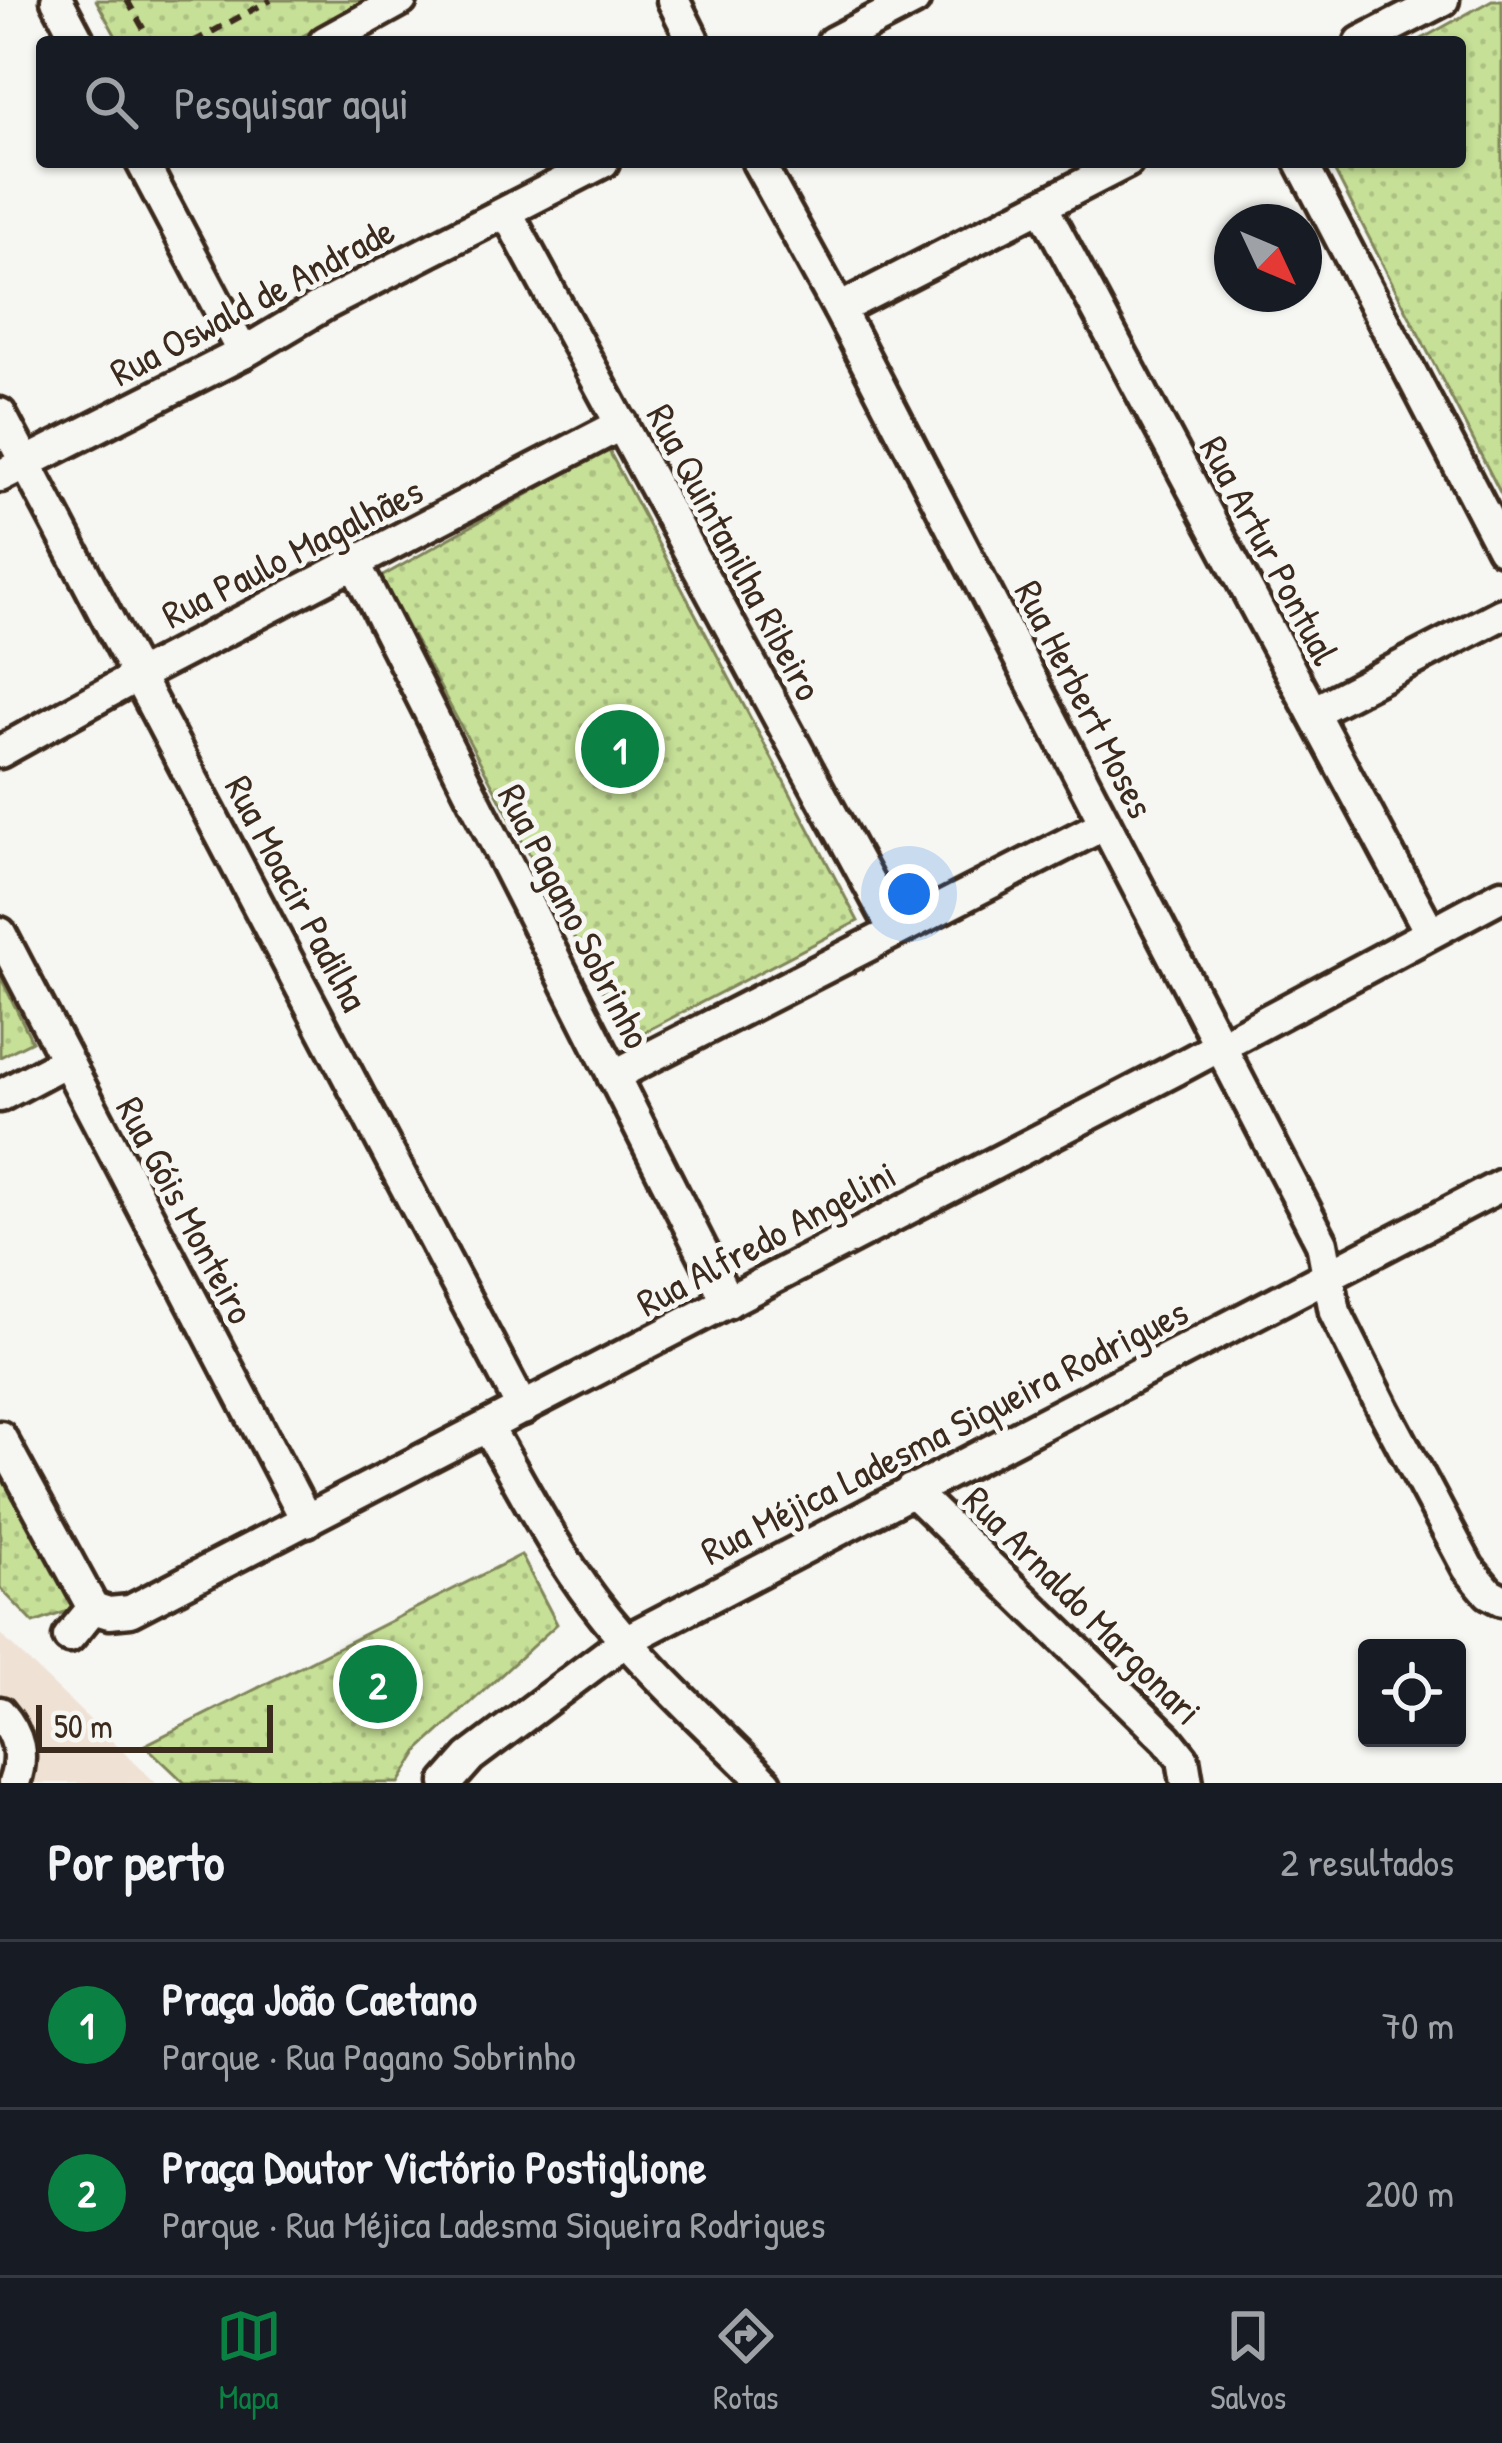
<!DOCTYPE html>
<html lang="pt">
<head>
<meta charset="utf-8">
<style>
  :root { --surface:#171b24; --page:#242831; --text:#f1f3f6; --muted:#9ea1a6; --line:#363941; --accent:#0b8043 }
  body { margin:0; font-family:"Patrick Hand",sans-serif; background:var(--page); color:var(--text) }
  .controls { position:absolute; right:36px; bottom:36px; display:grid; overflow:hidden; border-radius:12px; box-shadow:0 3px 9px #0004 }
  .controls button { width:108px; height:108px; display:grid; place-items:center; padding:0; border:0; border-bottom:3px solid var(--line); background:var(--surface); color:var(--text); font:60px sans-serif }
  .compass { position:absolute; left:1214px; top:204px; width:108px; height:108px; border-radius:50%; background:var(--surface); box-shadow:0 3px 9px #0004; rotate:134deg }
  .scale { position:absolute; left:36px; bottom:30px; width:237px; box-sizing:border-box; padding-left:12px; border:6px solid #3b2a1e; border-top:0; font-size:33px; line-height:42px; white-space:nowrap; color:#3b2a1e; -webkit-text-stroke:9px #f6f6f2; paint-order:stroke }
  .you { position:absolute; left:909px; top:894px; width:42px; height:42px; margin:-30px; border:9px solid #fff; border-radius:50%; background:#1a73e8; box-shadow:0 0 0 18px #1a73e833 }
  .badge { display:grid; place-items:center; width:78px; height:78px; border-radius:50%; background:var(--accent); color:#fff; font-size:39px; font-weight:700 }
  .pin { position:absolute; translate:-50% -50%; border:6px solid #fff; box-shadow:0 3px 12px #0006 }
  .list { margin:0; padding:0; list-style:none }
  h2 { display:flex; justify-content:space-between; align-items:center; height:156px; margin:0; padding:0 48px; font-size:51px }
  h2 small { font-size:39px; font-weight:400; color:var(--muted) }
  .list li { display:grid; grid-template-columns:78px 1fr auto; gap:36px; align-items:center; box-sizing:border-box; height:168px; padding:0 48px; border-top:3px solid var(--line) }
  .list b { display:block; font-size:45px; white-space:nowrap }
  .list p { margin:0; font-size:39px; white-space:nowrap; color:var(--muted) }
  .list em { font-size:39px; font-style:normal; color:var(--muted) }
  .icon { flex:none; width:66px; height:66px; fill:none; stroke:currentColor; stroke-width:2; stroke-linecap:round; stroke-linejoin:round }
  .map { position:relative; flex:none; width:1502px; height:1783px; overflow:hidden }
  .search { position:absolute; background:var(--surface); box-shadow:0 3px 9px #0004; left:36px; right:36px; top:36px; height:132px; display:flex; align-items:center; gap:30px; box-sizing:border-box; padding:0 42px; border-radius:12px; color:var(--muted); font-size:45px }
  .sheet { height:492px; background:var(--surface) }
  nav { display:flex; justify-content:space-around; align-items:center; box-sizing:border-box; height:168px; border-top:3px solid var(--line); background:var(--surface); font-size:33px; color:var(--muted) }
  nav a { display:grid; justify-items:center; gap:6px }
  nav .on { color:var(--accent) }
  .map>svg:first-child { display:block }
  .built { fill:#efe2d5 }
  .park { fill:url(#park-dots); stroke:#80855a; stroke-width:3 }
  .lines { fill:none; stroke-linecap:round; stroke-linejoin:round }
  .minor-casing { stroke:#3b2a1e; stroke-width:39 }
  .path { stroke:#3b2a1e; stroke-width:6; stroke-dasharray:12 9; stroke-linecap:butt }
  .minor { stroke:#f6f6f2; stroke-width:30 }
  .labels { text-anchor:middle; stroke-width:10; stroke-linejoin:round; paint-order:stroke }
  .street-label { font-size:39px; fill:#3b2a1e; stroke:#f6f6f2 }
</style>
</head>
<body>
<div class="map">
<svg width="1502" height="1783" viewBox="0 0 1502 1783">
  <defs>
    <pattern id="park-dots" width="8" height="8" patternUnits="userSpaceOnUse" patternTransform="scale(3)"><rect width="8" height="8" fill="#c6e097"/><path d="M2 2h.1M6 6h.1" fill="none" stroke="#abc082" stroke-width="1.8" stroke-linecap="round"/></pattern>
  </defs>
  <rect width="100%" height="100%" fill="#f6f6f2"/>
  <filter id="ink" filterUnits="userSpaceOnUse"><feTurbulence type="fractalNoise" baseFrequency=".00833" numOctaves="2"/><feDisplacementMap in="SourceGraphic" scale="24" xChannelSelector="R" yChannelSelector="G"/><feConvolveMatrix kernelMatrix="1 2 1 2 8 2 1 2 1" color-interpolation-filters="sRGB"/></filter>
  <g filter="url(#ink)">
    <!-- built -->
    <polygon class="built" points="0,1634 156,1783 0,1783"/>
    <!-- park -->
    <g class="park">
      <polygon points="96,0 371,0 291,42 119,42"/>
      <polygon points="1492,0 1502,0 1502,496 1330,162 1460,162 1460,42 1416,42"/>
      <polygon points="608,449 858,921 629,1040 381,577"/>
      <polygon points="0,976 32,1041 0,1057"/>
      <polygon points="0,1466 79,1607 34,1623 0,1588"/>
      <polygon points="521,1555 557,1624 420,1749 399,1783 185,1783 145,1745"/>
    </g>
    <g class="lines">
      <defs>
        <g id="minor">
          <polyline points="57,0 79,42"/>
          <polyline points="673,0 694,42"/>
          <polyline points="325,42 401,0"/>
          <polyline points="833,42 914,0"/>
          <polyline points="1361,42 1443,0"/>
          <polyline points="142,162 243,353"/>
          <polyline points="758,162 839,309 1322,1243 1335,1312 1384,1410 1468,1568 1489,1593 1502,1600"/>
          <polyline points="1301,162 1502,548"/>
          <polyline points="1042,206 1430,932"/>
          <polyline points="507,213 894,930"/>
          <polyline points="839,309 1127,162"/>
          <polyline points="0,414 523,1409"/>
          <polyline points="0,476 243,353 324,305 603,162"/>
          <polyline points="355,564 728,1302"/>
          <polyline points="1313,712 1502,614"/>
          <polyline points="0,752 139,675 622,424"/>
          <polyline points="0,933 307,1521"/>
          <polyline points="613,1076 1105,824"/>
          <polyline points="0,1096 64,1062"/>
          <path d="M 488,1428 C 522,1486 553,1548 594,1602 C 644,1668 708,1724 766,1783"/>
          <polyline points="0,1437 93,1608"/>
          <polyline points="911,1490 1167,1739 1183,1759 1187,1783"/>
          <polyline points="93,1608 109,1613 130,1611 1173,1071 1502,895"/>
          <polyline points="69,1637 93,1608"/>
          <path d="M 0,1713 C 19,1735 24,1756 14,1783"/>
          <polyline points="447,1783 470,1757 625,1641 1502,1185"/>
        </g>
      </defs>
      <!-- minor casing -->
      <use href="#minor" class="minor-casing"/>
      <!-- path -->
      <g class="path">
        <polyline points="127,0 151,42"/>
        <polyline points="193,42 271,0"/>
      </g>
      <!-- minor -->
      <use href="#minor" class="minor"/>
    </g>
  </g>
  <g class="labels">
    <!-- street labels -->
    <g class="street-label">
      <text transform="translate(252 301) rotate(-28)" y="14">Rua Oswald de Andrade</text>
      <text transform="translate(1270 550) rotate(62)" y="14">Rua Artur Pontual</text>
      <text transform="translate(292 552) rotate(-27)" y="14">Rua Paulo Magalhães</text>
      <text transform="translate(735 552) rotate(62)" y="14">Rua Quintanilha Ribeiro</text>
      <text transform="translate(1085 699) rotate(63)" y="14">Rua Herbert Moses</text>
      <text transform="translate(297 893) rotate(62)" y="14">Rua Moacir Padilha</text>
      <text transform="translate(575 916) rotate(63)" y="14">Rua Pagano Sobrinho</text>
      <text transform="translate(186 1210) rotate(62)" y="14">Rua Góis Monteiro</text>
      <text transform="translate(766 1238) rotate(-28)" y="14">Rua Alfredo Angelini</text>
      <text transform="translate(944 1431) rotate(-27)" y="14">Rua Méjica Ladesma Siqueira Rodrigues</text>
      <text transform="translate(1083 1605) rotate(45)" y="14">Rua Arnaldo Margonari</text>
    </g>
  </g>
</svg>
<div class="controls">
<button><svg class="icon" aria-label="locate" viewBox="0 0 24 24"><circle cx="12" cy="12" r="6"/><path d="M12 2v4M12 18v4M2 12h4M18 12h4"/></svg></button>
</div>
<svg class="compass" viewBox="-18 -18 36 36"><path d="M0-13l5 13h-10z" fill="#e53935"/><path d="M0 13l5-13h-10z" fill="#9ea1a6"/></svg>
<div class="scale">50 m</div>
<div class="you"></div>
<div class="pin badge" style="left:620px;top:749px">1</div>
<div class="pin badge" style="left:378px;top:1684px">2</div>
<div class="search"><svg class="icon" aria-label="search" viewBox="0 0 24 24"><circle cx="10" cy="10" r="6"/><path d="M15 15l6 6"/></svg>Pesquisar aqui</div>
</div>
<section class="sheet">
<h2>Por perto<small>2 resultados</small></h2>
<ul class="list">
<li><span class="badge">1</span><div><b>Praça João Caetano</b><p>Parque · Rua Pagano Sobrinho</p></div><em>70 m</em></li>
<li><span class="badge">2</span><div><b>Praça Doutor Victório Postiglione</b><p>Parque · Rua Méjica Ladesma Siqueira Rodrigues</p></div><em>200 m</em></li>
</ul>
</section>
<nav>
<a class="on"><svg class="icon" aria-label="map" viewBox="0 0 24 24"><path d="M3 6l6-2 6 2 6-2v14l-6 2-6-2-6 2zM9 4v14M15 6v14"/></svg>Mapa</a>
<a><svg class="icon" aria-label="directions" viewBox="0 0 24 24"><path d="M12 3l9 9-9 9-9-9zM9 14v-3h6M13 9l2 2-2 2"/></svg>Rotas</a>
<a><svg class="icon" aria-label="saved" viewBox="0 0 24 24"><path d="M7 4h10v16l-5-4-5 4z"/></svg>Salvos</a>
</nav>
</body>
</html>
